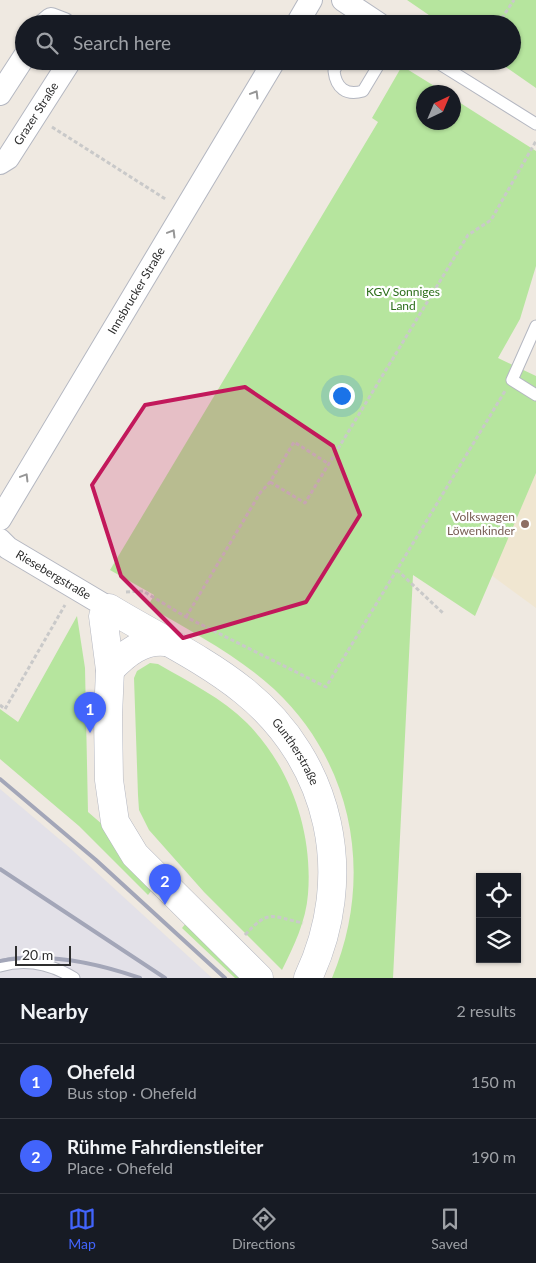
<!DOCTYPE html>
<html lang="en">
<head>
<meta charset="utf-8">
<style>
  :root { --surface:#171b24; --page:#20242c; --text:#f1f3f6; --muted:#9ea1a6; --line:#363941; --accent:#4264fb }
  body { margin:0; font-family:Lato,sans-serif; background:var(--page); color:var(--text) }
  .controls { position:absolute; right:15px; bottom:15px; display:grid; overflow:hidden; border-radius:0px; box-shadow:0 1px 4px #0004 }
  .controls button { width:45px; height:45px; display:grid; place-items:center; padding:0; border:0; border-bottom:1px solid var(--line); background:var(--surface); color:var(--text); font:25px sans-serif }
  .compass { position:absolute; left:416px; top:85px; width:45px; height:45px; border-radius:50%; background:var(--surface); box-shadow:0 1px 4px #0004; rotate:44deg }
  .scale { position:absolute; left:15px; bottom:12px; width:56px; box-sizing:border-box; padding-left:5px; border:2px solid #2e2e2e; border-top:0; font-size:14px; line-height:18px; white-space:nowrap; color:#2e2e2e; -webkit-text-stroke:4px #fff; paint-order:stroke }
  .you { position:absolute; left:341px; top:395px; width:18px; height:18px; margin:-12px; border:4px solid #fff; border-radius:50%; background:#1a73e8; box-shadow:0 0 0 8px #1a73e833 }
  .badge { display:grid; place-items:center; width:32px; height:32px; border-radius:50%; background:var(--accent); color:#fff; font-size:16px; font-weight:700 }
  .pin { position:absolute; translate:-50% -41px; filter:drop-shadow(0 1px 2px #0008) }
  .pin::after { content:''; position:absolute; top:26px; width:18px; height:15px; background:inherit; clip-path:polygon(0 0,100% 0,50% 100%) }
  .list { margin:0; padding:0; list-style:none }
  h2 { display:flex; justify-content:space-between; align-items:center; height:65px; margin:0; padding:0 20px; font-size:21px }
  h2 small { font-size:16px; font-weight:400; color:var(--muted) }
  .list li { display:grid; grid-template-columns:32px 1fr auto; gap:15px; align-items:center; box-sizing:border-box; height:75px; padding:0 20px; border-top:1px solid var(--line) }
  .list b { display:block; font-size:19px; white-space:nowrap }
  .list p { margin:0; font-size:16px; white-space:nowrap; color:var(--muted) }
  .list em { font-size:16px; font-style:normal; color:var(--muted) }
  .icon { flex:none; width:28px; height:28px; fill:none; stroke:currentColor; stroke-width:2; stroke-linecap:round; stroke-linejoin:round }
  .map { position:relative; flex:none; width:536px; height:978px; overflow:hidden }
  .search { position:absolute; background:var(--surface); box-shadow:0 1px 4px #0004; left:15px; right:15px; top:15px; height:55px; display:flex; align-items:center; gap:12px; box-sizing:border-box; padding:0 18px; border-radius:28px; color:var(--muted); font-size:19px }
  .sheet { height:215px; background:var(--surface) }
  nav { display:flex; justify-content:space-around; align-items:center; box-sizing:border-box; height:70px; border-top:1px solid var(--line); background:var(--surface); font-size:14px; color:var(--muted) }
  nav a { display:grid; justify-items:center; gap:2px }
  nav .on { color:var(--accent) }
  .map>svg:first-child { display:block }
  .industrial { fill:#e3e1e8 }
  .education { fill:#f0e6d1 }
  .green { fill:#b6e59e }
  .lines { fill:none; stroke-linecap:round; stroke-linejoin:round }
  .service-casing { stroke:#b4b7c1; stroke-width:13 }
  .minor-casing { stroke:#b4b7c1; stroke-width:24 }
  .tertiary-casing { stroke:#b4b7c1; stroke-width:29 }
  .path { stroke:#c9c9c9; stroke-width:3; stroke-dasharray:4 2.5; stroke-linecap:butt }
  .service { stroke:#fff; stroke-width:11 }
  .minor { stroke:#fff; stroke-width:22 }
  .tertiary { stroke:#fff; stroke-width:28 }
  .rail { stroke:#a3a6b8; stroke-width:4 }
  .oneway { stroke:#969696 }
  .marked { fill:#c2185b; fill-opacity:0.2; stroke:#c2185b; stroke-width:4; stroke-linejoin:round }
  .education-dot { fill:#8d6e63; stroke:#fff; stroke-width:2 }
  .labels { text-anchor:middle; stroke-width:4.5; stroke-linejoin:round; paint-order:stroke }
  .street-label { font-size:12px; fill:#2e2e2e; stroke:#fff }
  .park-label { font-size:12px; fill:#2c6e1b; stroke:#fff }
  .education-label { font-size:12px; fill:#785e54; stroke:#fff; text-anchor:end }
</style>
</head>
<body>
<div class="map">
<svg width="536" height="978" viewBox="0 0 536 978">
  <rect width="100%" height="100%" fill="#efe9e1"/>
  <!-- industrial -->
  <polygon class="industrial" points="0,789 71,849 212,978 0,978"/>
  <!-- education -->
  <polygon class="education" points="536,473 536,608 491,575"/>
  <!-- green -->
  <g class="green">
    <polygon points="407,0 536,0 536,88 497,61 512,61 512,24 442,24"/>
    <path d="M 402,66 L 444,92 L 424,92 L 424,122 L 454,122 L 454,99 L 536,151 L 536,266 L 520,319 L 498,358 L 536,376 L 536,473 L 475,616 L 413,575 L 393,978 L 332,978 C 374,878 355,765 274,689 C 237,655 190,631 148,606 L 154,595 L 110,570 L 378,122 L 372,118 Z"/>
    <polygon points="77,616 85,668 88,812 103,825 154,887 148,895 79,826 0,759 0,709 18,722"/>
    <path d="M 150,663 L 158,664 C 189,682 222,698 247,723 C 291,767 313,833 308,894 C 306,921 294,946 282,970 L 204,892 L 149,830 L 139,810 L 138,795 L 134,678 L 137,671 Z"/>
    <polygon points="188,921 247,978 235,978 182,928"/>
  </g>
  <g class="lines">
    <defs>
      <g id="service">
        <path d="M 339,61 L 334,71 C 336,88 346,96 363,91 L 381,61"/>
        <polyline points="435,61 536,124"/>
        <polyline points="536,326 512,380 536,395"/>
        <path d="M 0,966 C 27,958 51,964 74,978"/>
      </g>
      <g id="minor">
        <polyline points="343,0 379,24"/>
        <polyline points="45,24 51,19 64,24"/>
        <polyline points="297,24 311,0"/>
        <polyline points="0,94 24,57"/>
        <path id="s1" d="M 0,163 L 8,158 L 70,61"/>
        <path id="s2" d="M 0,519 L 274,61"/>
        <path id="s3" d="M 0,540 L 8,548 L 109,608"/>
      </g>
      <g id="tertiary">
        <path d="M 110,670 C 125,654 143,639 166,642"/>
        <path id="s4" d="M 259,978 L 135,855 L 115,822 L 109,780 L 108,716 L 110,670 L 103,616 L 109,608 C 153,635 203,658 244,691 C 332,762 356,877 308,978"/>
      </g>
    </defs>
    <!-- service casing -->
    <use href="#service" class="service-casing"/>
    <!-- minor casing -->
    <use href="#minor" class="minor-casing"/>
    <!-- tertiary casing -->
    <use href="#tertiary" class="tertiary-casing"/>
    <!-- path -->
    <g class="path">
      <polyline points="498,24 514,0"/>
      <polyline points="52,127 167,200"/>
      <polyline points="270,482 305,503 468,235 491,220 536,141"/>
      <polyline points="397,570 444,614"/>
      <polyline points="126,592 143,591 186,617 326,687 505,391"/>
      <polyline points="186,617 260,493 270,482 294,442 329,464"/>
      <polyline points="0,705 5,709 65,605"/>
      <path d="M 245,935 C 269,909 270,916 303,923"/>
    </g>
    <!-- service -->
    <use href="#service" class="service"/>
    <!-- minor -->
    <use href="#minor" class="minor"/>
    <!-- tertiary -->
    <use href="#tertiary" class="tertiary"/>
    <!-- rail -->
    <g class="rail">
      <polyline points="0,779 96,860 225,978"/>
      <polyline points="0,869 165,978"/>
      <path d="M 0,961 C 46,952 97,963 140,978"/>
    </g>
  </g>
  <!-- one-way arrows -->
  <defs><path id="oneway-chevron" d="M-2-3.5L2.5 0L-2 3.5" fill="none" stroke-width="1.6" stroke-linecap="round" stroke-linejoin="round" transform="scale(1.25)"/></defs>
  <g class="oneway">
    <use href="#oneway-chevron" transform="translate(255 94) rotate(-59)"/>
    <use href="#oneway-chevron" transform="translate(172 233) rotate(-59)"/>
    <use href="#oneway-chevron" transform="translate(25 477) rotate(-59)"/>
  </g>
  <!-- marked area -->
  <path class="marked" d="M 245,387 L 333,446 L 360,515 L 306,602 L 183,638 L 121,576 L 92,485 L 145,405 Z"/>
  <!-- markers -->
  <circle class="education-dot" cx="525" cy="524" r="5"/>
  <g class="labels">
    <!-- street labels -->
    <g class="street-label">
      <text dy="4" stroke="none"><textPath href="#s1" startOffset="62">Grazer Straße</textPath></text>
      <text dy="4" stroke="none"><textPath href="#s2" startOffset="266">Innsbrucker Straße</textPath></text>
      <text dy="4" stroke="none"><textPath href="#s3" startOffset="64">Riesebergstraße</textPath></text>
      <text dy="4" stroke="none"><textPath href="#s4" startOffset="669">Guntherstraße</textPath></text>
    </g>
    <!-- park labels -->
    <g class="park-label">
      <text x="403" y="296">KGV Sonniges<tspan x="403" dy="14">Land</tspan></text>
    </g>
    <!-- education labels -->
    <g class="education-label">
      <text x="515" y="521">Volkswagen<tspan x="515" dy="14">Löwenkinder</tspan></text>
    </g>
  </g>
</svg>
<div class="controls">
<button><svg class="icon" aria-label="locate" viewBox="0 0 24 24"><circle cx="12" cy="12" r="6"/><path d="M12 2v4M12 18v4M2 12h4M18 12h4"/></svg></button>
<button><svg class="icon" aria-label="layers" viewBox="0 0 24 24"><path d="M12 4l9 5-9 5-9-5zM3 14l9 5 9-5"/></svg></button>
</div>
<svg class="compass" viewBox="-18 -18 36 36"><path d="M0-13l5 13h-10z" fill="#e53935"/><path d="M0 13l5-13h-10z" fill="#9ea1a6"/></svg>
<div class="scale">20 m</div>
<div class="you"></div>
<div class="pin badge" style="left:90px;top:733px">1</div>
<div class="pin badge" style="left:165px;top:905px">2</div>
<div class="search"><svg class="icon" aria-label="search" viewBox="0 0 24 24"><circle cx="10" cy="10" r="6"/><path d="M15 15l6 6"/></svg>Search here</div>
</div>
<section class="sheet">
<h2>Nearby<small>2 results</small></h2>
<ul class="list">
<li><span class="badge">1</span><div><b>Ohefeld</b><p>Bus stop · Ohefeld</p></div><em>150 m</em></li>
<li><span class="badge">2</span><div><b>Rühme Fahrdienstleiter</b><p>Place · Ohefeld</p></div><em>190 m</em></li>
</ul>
</section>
<nav>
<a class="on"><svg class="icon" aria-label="map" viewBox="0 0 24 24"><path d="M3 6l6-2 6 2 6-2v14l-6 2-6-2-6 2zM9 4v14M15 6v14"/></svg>Map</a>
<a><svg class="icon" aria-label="directions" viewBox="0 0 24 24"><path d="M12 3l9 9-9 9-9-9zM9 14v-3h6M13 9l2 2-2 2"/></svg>Directions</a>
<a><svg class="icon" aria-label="saved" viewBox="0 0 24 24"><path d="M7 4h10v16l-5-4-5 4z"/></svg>Saved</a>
</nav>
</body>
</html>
